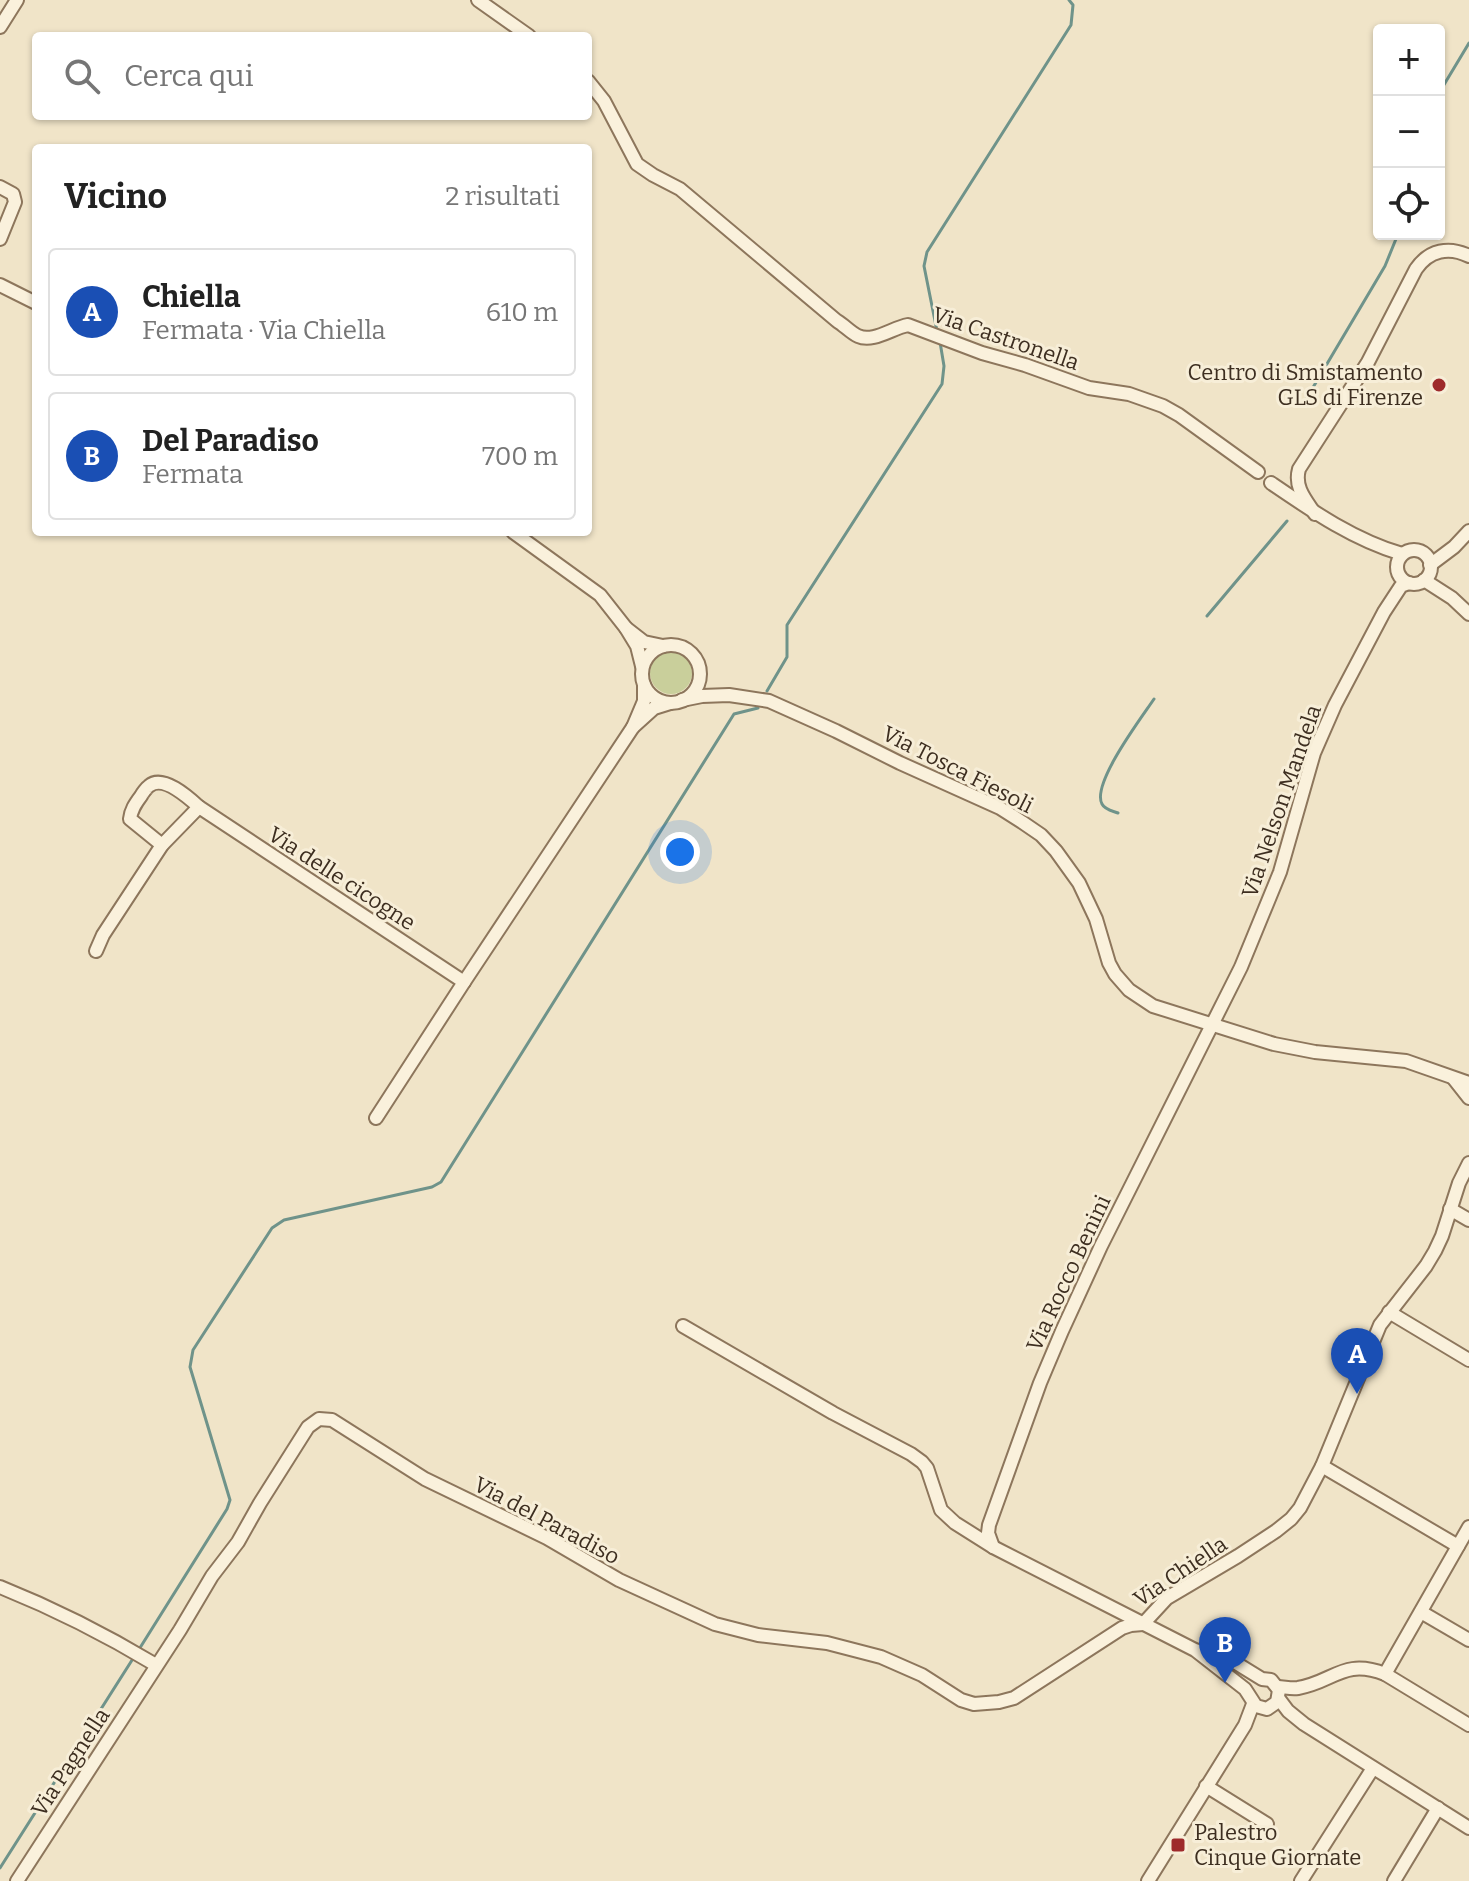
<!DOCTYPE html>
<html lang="it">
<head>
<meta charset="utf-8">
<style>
  :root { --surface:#fff; --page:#f6f6f6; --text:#222; --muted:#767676; --line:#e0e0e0; --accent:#7c3aed }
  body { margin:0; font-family:Bitter,serif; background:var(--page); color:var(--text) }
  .controls { position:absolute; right:24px; top:24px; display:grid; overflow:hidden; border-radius:8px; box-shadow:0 2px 6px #0004 }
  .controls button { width:72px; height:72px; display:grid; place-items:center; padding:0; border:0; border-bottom:2px solid var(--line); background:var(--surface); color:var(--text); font:40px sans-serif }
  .you { position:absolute; left:680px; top:852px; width:28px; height:28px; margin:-20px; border:6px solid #fff; border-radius:50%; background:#1a73e8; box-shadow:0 0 0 12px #1a73e833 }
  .badge { display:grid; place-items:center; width:52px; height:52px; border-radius:50%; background:var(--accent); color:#fff; font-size:26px; font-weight:700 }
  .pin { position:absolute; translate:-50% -66px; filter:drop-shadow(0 2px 4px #0008) }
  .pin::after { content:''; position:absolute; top:42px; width:28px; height:24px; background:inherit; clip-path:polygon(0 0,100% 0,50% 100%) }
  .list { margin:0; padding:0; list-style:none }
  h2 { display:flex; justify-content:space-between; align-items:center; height:104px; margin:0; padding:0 32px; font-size:34px }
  h2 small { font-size:26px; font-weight:400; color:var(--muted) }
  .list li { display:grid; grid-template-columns:52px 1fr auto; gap:24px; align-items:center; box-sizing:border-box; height:128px; margin:0 16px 16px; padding:0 16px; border:2px solid var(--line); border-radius:8px }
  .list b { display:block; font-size:30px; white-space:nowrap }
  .list p { margin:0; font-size:26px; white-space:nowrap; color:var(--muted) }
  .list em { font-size:26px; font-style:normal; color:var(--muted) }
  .icon { flex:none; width:44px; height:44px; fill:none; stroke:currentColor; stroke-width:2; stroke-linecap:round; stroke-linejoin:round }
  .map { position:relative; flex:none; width:1469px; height:1881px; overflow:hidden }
  .search { position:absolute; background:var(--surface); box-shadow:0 2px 6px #0004; left:32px; top:32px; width:560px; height:88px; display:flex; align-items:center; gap:20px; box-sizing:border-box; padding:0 28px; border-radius:8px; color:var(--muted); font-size:30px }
  .panel { position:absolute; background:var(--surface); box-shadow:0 2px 6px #0004; left:32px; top:144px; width:560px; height:392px; border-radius:8px }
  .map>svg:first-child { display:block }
  .green { fill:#c9cf9b }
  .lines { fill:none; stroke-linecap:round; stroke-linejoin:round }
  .stream { stroke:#6f938a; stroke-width:3 }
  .minor-casing { stroke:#8d765c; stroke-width:16 }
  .minor { stroke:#faf1dc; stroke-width:12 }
  .poi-dot { fill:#9e2a2b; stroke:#f7eed8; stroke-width:3 }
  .labels { text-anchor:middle; stroke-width:6; stroke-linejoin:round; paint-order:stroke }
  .street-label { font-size:22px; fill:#3d2e20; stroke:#f7eed8 }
  .poi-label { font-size:22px; fill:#3d2e20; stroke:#f7eed8; text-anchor:end }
</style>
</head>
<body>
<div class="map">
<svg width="1469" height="1881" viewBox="0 0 1469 1881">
  <rect width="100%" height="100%" fill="#f0e4c8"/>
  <!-- green -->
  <circle class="green" cx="671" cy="673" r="21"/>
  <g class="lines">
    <!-- stream -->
    <g class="stream">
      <polyline points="1439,93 1469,43"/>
      <polyline points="937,331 924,266 927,252 1071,25 1073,5 1069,0"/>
      <polyline points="1302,406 1385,266 1398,234"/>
      <polyline points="1207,616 1287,521"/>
      <polyline points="767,691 787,657 787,625 942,384 944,366 940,342"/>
      <path d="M 1118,813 C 1113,811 1105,810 1102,804 C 1091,784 1142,717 1154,699"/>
      <polyline points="138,1651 227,1509 230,1500 190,1367 193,1350 272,1228 284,1220 432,1187 441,1182 734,714 758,708"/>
      <polyline points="0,1868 134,1657"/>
    </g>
    <defs>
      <g id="minor">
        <polyline points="478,0 529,36"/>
        <polyline points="0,27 17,0"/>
        <path d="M 588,81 L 604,101 L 637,164 L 653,175 L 680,189 L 837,321 C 844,325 851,333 858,336 C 873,343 892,328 908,325 L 982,353 L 1025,365 L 1089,388 L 1129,394 L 1163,406 L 1179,415 L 1258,472"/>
        <polyline points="0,187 13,194 15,202 0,239"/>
        <polyline points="0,285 36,303"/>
        <path d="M 1271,483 C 1312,511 1354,540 1402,554"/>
        <path d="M 1315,514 C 1305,499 1294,487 1299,469 L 1368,362 L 1416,269 C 1429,250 1449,246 1469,256"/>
        <polyline points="513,532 600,595 626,628"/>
        <circle cx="1414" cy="567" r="17"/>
        <polyline points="1430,565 1454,547 1469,531"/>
        <polyline points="1424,580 1452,598 1469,614"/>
        <circle cx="671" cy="674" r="29"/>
        <polyline points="642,666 637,646 626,628 644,642 663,646"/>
        <polyline points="644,685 644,701 633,727 654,708 670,703"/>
        <polyline points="682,700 702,696 729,695 769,701 836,731 900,763 1000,808 1022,822 1041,835 1056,851 1079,883 1096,919 1109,963 1115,974 1129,990 1153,1006 1274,1044 1315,1052 1406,1061 1469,1083"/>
        <path d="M 162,845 L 130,819 C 131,810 135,804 141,796 C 141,795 148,786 149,786 C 163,774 189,798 199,807 L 464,982"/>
        <polyline points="96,951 103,935 162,845 199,807"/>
        <polyline points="1454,1079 1469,1098"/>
        <polyline points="376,1118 464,982 633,727"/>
        <polyline points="1450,1209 1469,1220"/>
        <polyline points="1389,1312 1469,1360"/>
        <polyline points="683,1326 833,1413 911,1454 922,1462 927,1468 941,1510 955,1523 993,1547 1195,1650 1236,1663 1262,1679 1271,1680 1279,1690 1277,1702 1267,1709 1256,1706 1245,1689 1195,1650"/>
        <polyline points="1322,1466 1458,1546"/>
        <polyline points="993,1547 988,1533 989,1525 1040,1383 1062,1331 1101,1246 1241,967 1280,872 1314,753 1335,705 1384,612 1401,586 1409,583"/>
        <path d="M 0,1587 C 55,1609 106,1635 156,1665"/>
        <polyline points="1421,1612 1469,1640"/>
        <polyline points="1143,1624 1167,1598 1238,1556 1276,1531 1291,1519 1300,1508 1322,1466 1380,1325 1426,1266 1435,1251 1442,1236 1459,1183 1469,1163"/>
        <polyline points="1385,1674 1469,1527"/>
        <path d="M 1278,1687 C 1284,1687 1291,1689 1298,1688 C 1334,1682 1343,1658 1385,1674 L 1469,1725"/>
        <polyline points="1279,1699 1288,1711 1304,1724 1469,1828"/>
        <polyline points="1206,1786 1267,1824"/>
        <polyline points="17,1881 180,1630 212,1576 238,1542 260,1503 308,1427 319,1419 332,1420 425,1479 547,1538 619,1580 715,1624 758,1635 827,1643 881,1657 922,1675 961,1700 974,1704 999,1702 1014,1698 1122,1628 1131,1625 1143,1624"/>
        <polyline points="1148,1881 1245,1725 1253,1704"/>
        <polyline points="1301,1881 1373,1768"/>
        <polyline points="1394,1881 1438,1808"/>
      </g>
    </defs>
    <!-- minor casing -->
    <use href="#minor" class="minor-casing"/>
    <!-- minor -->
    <use href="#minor" class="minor"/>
  </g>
  <!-- markers -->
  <g class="poi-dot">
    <circle cx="1439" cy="385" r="8"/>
    <rect x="1170" y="1837" width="16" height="16" rx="4"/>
  </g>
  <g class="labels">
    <!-- street labels -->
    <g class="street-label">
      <text transform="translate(1006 338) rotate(19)" y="8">Via Castronella</text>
      <text transform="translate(958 769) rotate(27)" y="8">Via Tosca Fiesoli</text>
      <text transform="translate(1281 801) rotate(-71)" y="8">Via Nelson Mandela</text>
      <text transform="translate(342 878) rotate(33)" y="8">Via delle cicogne</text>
      <text transform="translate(1068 1273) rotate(-65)" y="8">Via Rocco Benini</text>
      <text transform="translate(547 1520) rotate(28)" y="8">Via del Paradiso</text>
      <text transform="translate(1180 1571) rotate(-34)" y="8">Via Chiella</text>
      <text transform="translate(70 1762) rotate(-57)" y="8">Via Pagnella</text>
    </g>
    <!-- poi labels -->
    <g class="poi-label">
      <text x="1423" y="380">Centro di Smistamento<tspan x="1423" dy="25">GLS di Firenze</tspan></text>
      <text x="1194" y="1840" text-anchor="start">Palestro<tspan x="1194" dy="25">Cinque Giornate</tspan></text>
    </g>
  </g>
</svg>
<div class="controls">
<button>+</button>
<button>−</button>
<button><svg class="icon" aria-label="locate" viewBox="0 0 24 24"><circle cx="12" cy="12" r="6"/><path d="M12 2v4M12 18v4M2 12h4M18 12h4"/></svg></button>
</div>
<div class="you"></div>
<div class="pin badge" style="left:1357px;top:1394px;background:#1a4fb4">A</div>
<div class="pin badge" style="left:1225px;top:1683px;background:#1a4fb4">B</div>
<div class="search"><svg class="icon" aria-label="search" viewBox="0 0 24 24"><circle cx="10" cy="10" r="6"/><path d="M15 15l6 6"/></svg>Cerca qui</div>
<section class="panel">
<h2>Vicino<small>2 risultati</small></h2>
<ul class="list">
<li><span class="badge" style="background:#1a4fb4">A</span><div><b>Chiella</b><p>Fermata · Via Chiella</p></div><em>610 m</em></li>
<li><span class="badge" style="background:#1a4fb4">B</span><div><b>Del Paradiso</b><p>Fermata</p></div><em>700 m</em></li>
</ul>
</section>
</div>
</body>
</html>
